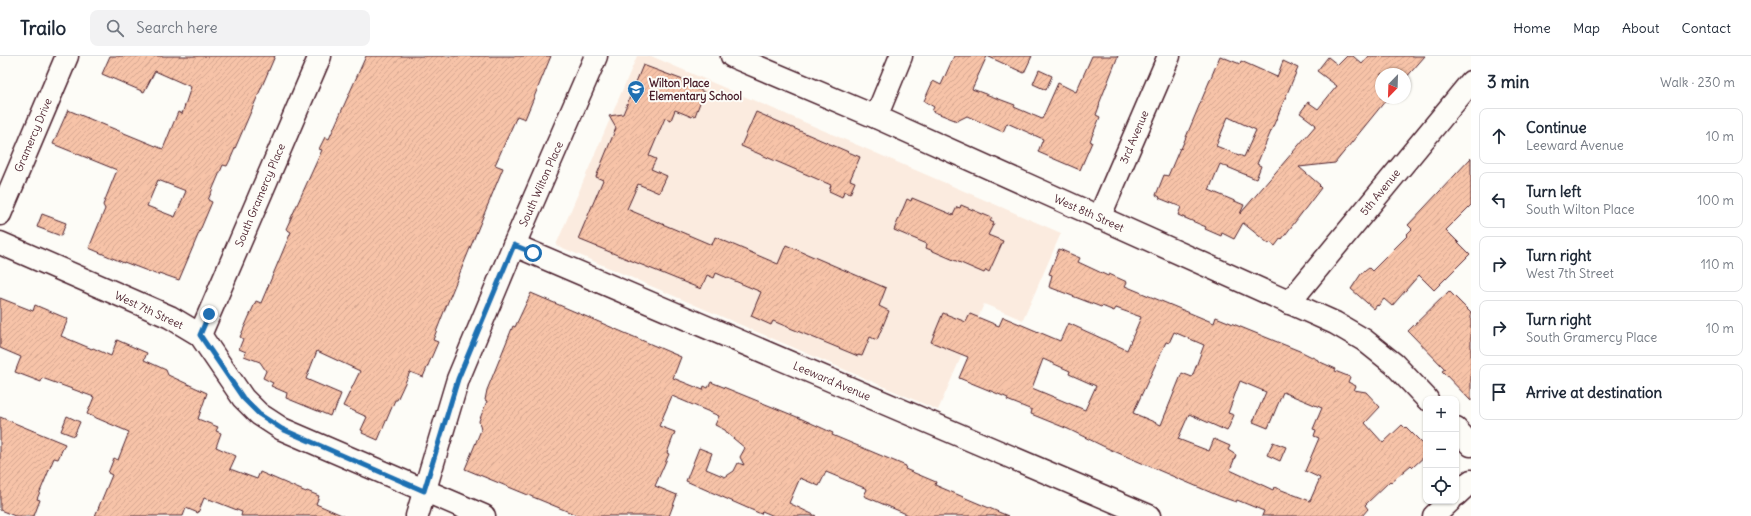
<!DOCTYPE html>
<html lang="en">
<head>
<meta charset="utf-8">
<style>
  :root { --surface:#fff; --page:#f2f2f3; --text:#1f2937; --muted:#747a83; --line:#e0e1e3 }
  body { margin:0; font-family:Delius,sans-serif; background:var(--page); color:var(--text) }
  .controls { position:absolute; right:12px; bottom:12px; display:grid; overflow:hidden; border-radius:8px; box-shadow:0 1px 3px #0004 }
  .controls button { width:36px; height:36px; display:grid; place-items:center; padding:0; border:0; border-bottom:1px solid var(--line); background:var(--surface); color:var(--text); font:20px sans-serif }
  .compass { position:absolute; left:1375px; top:12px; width:36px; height:36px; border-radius:50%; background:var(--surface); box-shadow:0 1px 3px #0004; rotate:203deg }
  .stop { position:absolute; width:12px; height:12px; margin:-9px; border:3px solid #1f6fb2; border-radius:50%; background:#fff }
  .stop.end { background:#1f6fb2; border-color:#fff; box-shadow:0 1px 4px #0008 }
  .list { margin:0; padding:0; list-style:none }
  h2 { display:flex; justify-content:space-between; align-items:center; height:52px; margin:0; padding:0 16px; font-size:17px }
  h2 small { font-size:13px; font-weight:400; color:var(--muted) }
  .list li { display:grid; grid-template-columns:26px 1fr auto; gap:12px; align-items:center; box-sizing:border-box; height:56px; margin:0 8px 8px; padding:0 8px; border:1px solid var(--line); border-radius:8px }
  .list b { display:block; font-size:15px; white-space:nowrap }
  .list p { margin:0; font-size:13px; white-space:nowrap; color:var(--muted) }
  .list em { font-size:13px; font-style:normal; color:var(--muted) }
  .icon { flex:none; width:22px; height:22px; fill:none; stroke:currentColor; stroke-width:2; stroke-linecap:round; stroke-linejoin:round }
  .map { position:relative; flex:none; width:1471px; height:460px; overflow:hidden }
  header { display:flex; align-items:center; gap:24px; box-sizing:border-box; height:56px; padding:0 20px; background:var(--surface); border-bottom:1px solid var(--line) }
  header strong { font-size:19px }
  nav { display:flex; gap:22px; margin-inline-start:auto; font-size:14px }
  .search { width:280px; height:36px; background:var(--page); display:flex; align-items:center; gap:10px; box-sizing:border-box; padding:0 14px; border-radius:8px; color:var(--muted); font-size:15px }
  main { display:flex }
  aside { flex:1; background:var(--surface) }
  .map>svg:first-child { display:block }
  .built { fill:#fbebdf }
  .building { fill:url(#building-hatch); stroke:#4a1f2b; fill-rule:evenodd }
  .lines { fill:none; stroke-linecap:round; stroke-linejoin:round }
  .minor-casing { stroke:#4a1f2b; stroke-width:25 }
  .major-casing { stroke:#4a1f2b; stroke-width:25 }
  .minor { stroke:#fdfcf7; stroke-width:22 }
  .major { stroke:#fdfcf7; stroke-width:22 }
  .route { stroke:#1f6fb2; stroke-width:5 }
  .labels { text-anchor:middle; stroke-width:4; stroke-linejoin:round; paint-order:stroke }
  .poi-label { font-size:11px; font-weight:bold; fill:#4a1f2b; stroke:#fdfcf7; text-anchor:start }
  .street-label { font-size:11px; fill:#4a1f2b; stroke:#fdfcf7 }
</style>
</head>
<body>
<header>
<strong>Trailo</strong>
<div class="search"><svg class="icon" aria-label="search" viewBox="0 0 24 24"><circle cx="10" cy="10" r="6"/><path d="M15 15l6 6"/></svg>Search here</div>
<nav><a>Home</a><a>Map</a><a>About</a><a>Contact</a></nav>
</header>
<main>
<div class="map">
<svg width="1471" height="460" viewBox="0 0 1471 460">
  <defs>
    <pattern id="building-hatch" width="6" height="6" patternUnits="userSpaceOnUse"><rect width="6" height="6" fill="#f7c3a8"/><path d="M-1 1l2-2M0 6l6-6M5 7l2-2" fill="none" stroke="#d5a791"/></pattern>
  </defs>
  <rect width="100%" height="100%" fill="#fdfcf7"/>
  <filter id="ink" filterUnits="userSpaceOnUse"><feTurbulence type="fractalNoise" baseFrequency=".025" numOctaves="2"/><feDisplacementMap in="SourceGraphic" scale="8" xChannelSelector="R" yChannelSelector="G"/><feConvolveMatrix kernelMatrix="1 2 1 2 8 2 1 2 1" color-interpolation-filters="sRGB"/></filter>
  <g filter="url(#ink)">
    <!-- built -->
    <polygon class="built" points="637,0 651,0 1061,177 1023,264 984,248 938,354 556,189"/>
    <!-- building -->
    <g class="building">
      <path d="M 110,0 L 275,0 L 230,104 L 227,110 L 223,109 L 208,144 L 212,146 L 179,224 L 159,217 L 158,219 L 124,206 L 124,207 L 89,192 L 105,153 L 103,149 L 117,114 L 53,88 L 68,54 L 163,93 L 178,56 L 182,58 L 191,31 L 155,15 L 144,36 L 102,18 ZM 158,124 L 186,135 L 175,161 L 147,150 Z"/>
      <polygon points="366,0 551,0 525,63 517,60 495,109 503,112 445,253 433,284 438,286 423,321 410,316 397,344 395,344 378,384 362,377 363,375 361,374 367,361 343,350 360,315 317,295 306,323 341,338 334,356 332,355 330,360 286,342 287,337 271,330 273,327 263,322 266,315 260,306 244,300 246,296 239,293 243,283 240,281 256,245 261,247 291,176 286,173 322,94 319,93 325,81 329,83"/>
      <polygon points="954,0 1032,0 1024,17 987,0 972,33 1015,49 1014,51 1042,63 1058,27 1076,36 1092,0 1118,0 1099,48 1100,48 1096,59 1100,61 1090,85 1092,86 1080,114 1038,96 1043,83 1007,67 1003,76 967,60 957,65 932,55 934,51 924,45 933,25 941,29"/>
      <path d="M 1220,0 L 1240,8 L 1241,5 L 1277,21 L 1283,5 L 1298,12 L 1257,108 L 1261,110 L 1256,123 L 1220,108 L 1209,134 L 1244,149 L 1240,158 L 1316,69 L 1300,57 L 1308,46 L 1318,53 L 1337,30 L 1317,15 L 1328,1 L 1338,9 L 1347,0 L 1353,0 L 1362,8 L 1369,0 L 1425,0 L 1405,23 L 1405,18 L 1381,18 L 1381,42 L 1391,42 L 1388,46 L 1386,44 L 1335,107 L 1299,111 L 1320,129 L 1319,130 L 1321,132 L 1282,183 L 1281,182 L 1275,190 L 1270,186 L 1269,188 L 1243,167 L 1234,183 L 1222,177 L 1221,180 L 1205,173 L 1206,171 L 1178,159 L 1181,151 L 1159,142 L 1160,141 L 1156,139 L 1164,119 L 1168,120 L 1180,92 L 1181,93 ZM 1228,61 L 1256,74 L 1244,101 L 1216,90 Z"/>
      <polygon points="643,9 683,24 682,26 704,36 695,60 693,59 692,61 675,54 671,64 665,62 649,100 656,103 651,113 667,120 659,137 638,128 627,153 712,189 715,181 778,208 786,189 886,232 879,250 889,255 877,284 870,281 862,300 858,299 858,300 773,265 771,269 751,260 761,236 716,217 714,222 707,219 701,233 578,183 603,124 596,121 616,72 609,60 623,58"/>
      <polygon points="1039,14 1052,20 1046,34 1033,28"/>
      <polygon points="756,56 860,101 850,124 855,126 850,138 844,135 842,141 829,135 831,129 741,90"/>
      <polygon points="1471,102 1471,149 1446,174 1470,198 1434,234 1419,219 1392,250 1384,243 1378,250 1377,249 1374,253 1351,233 1361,218 1369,212 1372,215 1408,179 1407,178 1412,173 1408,169"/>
      <polygon points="912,142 953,159 957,151 960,152 961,149 992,162 990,165 994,167 988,179 1003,185 989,216 986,214 984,217 926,192 927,188 894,174 907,143 911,145"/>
      <polygon points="42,158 66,167 61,180 37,171"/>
      <path d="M 1059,193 L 1080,202 L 1078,206 L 1108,220 L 1109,218 L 1127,226 L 1125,230 L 1214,267 L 1216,261 L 1302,296 L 1318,304 L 1318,305 L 1336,313 L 1335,315 L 1350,321 L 1348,326 L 1356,330 L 1354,334 L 1366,336 L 1380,351 L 1365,367 L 1383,387 L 1402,369 L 1405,372 L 1406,371 L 1426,391 L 1426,399 L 1413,411 L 1411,409 L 1391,426 L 1390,425 L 1365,449 L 1368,453 L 1362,460 L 1262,460 L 1264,455 L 1237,444 L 1236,446 L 1219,440 L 1109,393 L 1068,373 L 1031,358 L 1032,354 L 1007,344 L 1008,342 L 959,322 L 968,301 L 931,286 L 943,257 L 966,266 L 970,258 L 999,270 L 1003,261 L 1060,285 L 1068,267 L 1127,294 L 1141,261 L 1116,252 L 1114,255 L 1102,250 L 1101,251 L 1049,231 L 1052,219 L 1049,218 ZM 1174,276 L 1204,289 L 1192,321 L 1182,317 L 1161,369 L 1133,357 L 1166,286 L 1169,287 ZM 1043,303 L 1070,315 L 1069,318 L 1096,330 L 1085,354 L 1032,332 ZM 1240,325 L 1266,336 L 1253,366 L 1268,372 L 1283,336 L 1322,352 L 1313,373 L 1316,374 L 1314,380 L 1319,382 L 1305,415 L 1320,422 L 1310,445 L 1274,431 L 1273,434 L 1230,414 L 1236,399 L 1228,394 L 1230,390 L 1214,383 L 1209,395 L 1178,383 L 1189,358 L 1227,375 L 1234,359 L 1228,357 Z"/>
      <polygon points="1449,235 1471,257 1471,345 1442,315 1445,313 1408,275"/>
      <polygon points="531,237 681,301 673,322 703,334 704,330 708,332 711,326 802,363 833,377 832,379 906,410 905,413 936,426 935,429 1008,460 911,460 864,440 867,433 826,416 819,430 800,422 789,447 816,460 774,460 762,455 761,458 686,425 699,392 712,397 706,413 725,421 734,415 738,407 744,409 740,401 745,392 728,378 725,374 715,369 719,360 672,340 659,370 675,376 667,397 669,398 655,430 677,439 669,460 579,460 465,413 481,374 479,365 487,345 485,344 487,334 513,270 515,271"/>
      <polygon points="0,242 33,255 35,249 68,263 61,280 92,293 93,292 111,300 117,284 147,297 144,304 166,314 168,319 207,337 198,363 218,371 216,375 221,377 216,391 236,400 230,413 257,423 260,416 306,436 307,435 319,440 316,448 344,460 241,460 242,456 209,443 209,444 204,442 198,457 186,452 183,460 95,460 112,419 108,417 114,402 118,404 129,376 87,358 94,341 42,322 41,326 15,316 21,301 0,292"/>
      <polygon points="67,360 80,366 74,380 61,375"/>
      <polygon points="0,361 65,388 58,403 54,402 37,443 40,444 34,460 15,460 0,454"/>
      <polygon points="1273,386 1286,391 1280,405 1267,399"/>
    </g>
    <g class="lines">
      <defs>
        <g id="minor">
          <polyline points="876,61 901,0"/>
          <polyline points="0,158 67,0"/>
          <polyline points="1099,162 1169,0"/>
          <polyline points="0,187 170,261 200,279 243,342 259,358 282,373 484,460"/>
          <polyline points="514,189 1149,460"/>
          <polyline points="1289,247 1471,26"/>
          <polyline points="200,279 320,0"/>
          <polyline points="1456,439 1471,425"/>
          <polyline points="1434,460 1450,445"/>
        </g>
        <g id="major">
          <polyline points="732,0 876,61 1335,267 1364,284 1394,308 1427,343"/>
          <polyline points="1456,373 1471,389"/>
          <polyline points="417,460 458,323 514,189 596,0"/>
        </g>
      </defs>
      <!-- minor casing -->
      <use href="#minor" class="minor-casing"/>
      <!-- major casing -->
      <use href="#major" class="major-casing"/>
      <!-- minor -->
      <use href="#minor" class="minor"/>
      <!-- major -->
      <use href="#major" class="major"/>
    </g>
  </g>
  <g class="lines" filter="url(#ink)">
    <!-- route -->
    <polyline class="route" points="209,258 200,279 243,342 259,358 282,373 424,435 458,323 514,189 533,197"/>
  </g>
  <!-- icons -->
  <defs>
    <symbol id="school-pin" viewBox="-11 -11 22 30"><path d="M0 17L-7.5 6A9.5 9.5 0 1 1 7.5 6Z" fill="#1f6fb2" stroke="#fdfcf7"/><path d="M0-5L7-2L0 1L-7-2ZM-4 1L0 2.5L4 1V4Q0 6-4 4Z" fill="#fff"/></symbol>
  </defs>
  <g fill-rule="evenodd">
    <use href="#school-pin" x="626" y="23" width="20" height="27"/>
  </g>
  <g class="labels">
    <!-- poi labels -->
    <g class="poi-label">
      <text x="649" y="31">Wilton Place<tspan x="649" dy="13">Elementary School</tspan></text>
    </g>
    <!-- street labels -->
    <g class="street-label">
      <text transform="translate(33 79) rotate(-67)" y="4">Gramercy Drive</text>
      <text transform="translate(1134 81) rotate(-67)" y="4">3rd Avenue</text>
      <text transform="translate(541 128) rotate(-66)" y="4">South Wilton Place</text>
      <text transform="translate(1380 136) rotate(-51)" y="4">5th Avenue</text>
      <text transform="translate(260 139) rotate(-67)" y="4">South Gramercy Place</text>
      <text transform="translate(1089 157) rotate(24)" y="4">West 8th Street</text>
      <text transform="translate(149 254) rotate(25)" y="4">West 7th Street</text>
      <text transform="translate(832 325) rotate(23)" y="4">Leeward Avenue</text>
    </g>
  </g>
</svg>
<div class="controls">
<button>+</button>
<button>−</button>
<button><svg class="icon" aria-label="locate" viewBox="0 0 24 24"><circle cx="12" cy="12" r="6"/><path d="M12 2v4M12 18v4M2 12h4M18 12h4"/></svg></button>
</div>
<svg class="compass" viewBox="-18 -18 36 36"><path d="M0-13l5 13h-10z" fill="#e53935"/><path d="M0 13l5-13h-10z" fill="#747a83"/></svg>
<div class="stop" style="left:533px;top:197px"></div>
<div class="stop end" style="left:209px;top:258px"></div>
</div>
<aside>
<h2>3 min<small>Walk · 230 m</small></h2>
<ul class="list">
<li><svg class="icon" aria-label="ahead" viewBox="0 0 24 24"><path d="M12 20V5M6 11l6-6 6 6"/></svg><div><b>Continue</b><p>Leeward Avenue</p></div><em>10 m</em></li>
<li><svg class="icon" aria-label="left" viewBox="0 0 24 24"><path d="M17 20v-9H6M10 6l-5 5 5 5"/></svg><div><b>Turn left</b><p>South Wilton Place</p></div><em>100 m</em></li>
<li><svg class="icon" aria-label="right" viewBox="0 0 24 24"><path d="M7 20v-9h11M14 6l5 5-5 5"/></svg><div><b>Turn right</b><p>West 7th Street</p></div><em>110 m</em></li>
<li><svg class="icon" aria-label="right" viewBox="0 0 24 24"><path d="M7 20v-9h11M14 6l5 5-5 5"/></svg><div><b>Turn right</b><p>South Gramercy Place</p></div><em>10 m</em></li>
<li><svg class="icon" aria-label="arrive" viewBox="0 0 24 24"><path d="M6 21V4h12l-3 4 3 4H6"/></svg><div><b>Arrive at destination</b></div></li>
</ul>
</aside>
</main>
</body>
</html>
